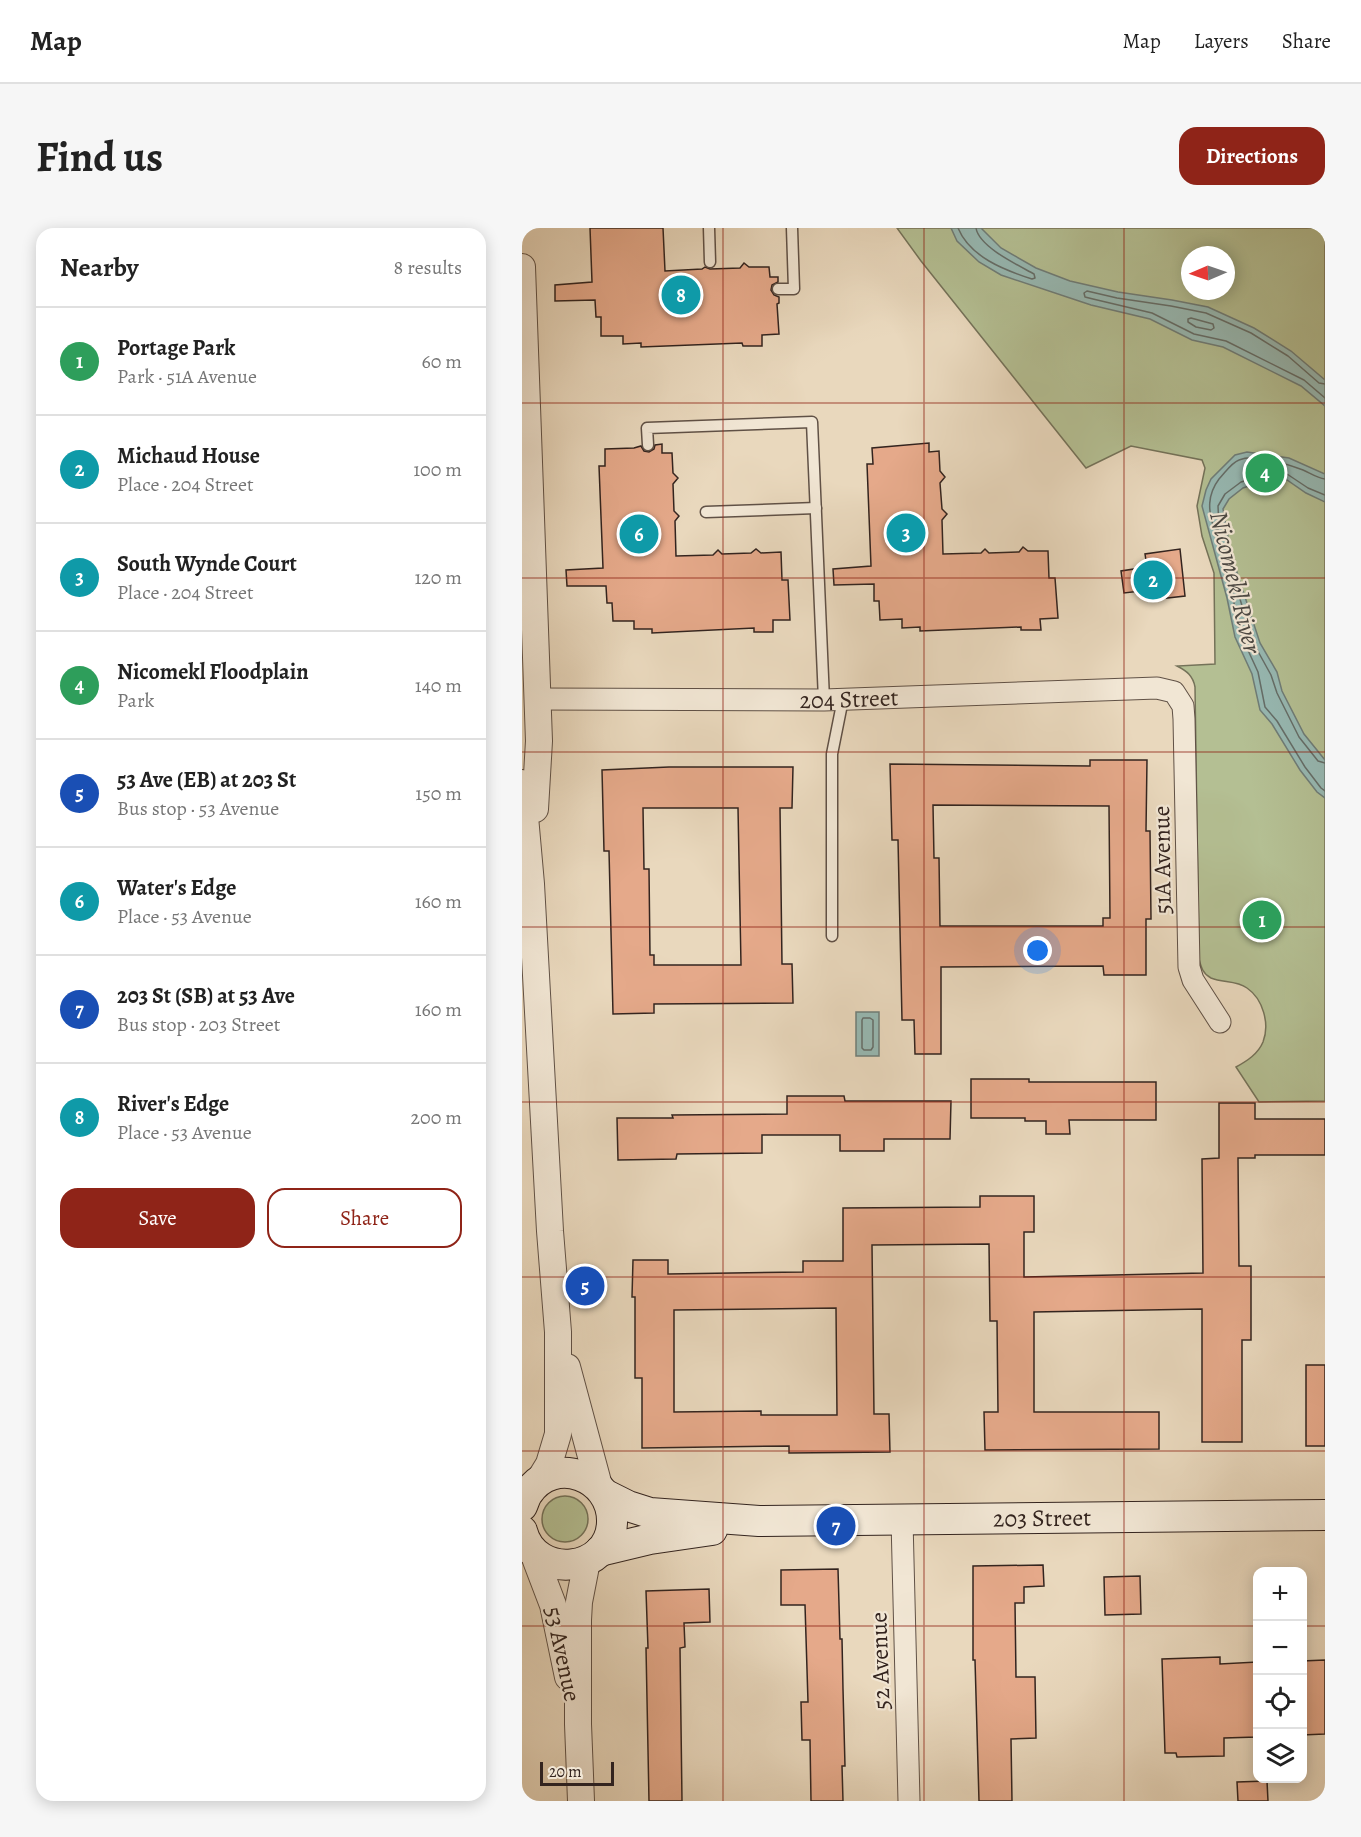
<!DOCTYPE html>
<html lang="en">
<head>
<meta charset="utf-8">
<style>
  :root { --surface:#fff; --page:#f6f6f6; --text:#222; --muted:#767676; --line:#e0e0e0; --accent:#8f2418 }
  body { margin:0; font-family:Alegreya,serif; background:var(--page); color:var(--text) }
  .controls { position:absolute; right:18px; bottom:18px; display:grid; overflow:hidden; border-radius:12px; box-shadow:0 3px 15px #0003 }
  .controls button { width:54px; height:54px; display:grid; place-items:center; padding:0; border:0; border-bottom:2px solid var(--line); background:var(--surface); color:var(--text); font:30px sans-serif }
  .compass { position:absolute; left:659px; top:18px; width:54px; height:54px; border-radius:50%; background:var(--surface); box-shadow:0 3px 15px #0003; rotate:268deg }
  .scale { position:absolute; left:18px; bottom:15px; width:74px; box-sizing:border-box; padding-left:6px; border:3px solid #33241f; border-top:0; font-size:16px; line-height:21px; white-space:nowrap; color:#33241f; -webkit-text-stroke:4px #f1e6d4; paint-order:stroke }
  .you { position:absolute; left:516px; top:723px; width:21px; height:21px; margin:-15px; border:4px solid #fff; border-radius:50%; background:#1a73e8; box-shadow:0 0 0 9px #1a73e833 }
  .badge { display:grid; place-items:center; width:39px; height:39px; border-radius:50%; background:var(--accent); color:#fff; font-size:20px; font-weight:700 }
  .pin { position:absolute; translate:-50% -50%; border:3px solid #fff; box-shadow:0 2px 6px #0006 }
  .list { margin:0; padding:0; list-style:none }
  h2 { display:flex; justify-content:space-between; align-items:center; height:78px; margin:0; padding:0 24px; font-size:26px }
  h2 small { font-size:20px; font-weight:400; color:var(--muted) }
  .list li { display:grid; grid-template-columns:39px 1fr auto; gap:18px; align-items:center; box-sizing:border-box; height:108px; padding:0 24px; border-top:2px solid var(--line) }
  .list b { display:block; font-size:22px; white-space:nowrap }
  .list p { margin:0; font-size:20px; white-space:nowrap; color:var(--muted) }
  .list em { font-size:20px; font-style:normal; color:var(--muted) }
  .actions { display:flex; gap:12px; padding:18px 24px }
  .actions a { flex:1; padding:14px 0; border:2px solid var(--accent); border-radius:18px; text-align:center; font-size:21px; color:var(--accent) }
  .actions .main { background:var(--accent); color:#fff }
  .icon { flex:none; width:33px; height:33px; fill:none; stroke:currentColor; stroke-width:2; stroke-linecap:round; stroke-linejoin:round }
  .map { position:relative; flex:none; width:803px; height:1573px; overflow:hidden; border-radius:18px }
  header { display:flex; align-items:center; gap:36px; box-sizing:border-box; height:84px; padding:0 30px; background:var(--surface); border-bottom:2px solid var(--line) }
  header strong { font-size:28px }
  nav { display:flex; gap:33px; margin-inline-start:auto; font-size:21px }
  .intro { display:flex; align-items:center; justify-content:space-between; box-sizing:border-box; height:144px; padding:0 36px }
  h1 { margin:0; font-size:42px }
  .button { padding:15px 27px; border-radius:18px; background:var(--accent); color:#fff; font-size:21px; font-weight:700 }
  main { display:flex; gap:36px; padding:0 36px }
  aside { flex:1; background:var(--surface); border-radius:18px; box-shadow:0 3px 15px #0003 }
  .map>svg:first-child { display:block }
  .green { fill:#b4bf93; stroke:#747259; stroke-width:1.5; fill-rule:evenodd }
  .water { fill:#97b9b3; stroke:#6f7d78; stroke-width:1.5 }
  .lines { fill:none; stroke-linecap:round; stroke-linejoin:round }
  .shore { stroke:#656e69; stroke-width:1.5 }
  .building { fill:#e5a98a; stroke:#33241f; stroke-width:1.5; fill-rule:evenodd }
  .service-casing { stroke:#605146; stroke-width:13 }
  .minor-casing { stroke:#605146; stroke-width:23 }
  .tertiary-casing { stroke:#605146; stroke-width:28 }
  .secondary-casing { stroke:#33241f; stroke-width:32 }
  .service { stroke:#f1e6d4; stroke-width:10 }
  .minor { stroke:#f1e6d4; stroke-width:21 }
  .tertiary { stroke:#f1e6d4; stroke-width:26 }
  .secondary { stroke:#f1e6d4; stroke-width:30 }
  .grid { fill:none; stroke:#8f2418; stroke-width:1.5; stroke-opacity:0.55 }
  .labels { text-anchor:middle; stroke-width:4.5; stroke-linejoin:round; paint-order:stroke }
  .street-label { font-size:24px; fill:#33241f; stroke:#f1e6d4 }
  .water-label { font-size:26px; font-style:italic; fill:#4c4944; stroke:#f1e6d4 }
</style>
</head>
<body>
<header>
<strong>Map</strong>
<nav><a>Map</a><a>Layers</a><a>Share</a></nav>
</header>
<div class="intro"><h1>Find us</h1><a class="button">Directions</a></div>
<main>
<aside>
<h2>Nearby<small>8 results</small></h2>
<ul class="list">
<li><span class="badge" style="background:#2e9e5b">1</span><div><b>Portage Park</b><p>Park · 51A Avenue</p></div><em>60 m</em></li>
<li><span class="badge" style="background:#0f9aa8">2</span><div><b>Michaud House</b><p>Place · 204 Street</p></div><em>100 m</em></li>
<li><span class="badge" style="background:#0f9aa8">3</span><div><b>South Wynde Court</b><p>Place · 204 Street</p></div><em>120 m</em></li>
<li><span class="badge" style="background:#2e9e5b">4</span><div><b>Nicomekl Floodplain</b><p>Park</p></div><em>140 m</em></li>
<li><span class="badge" style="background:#1a4fb4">5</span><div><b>53 Ave (EB) at 203 St</b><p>Bus stop · 53 Avenue</p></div><em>150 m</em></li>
<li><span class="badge" style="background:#0f9aa8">6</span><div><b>Water's Edge</b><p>Place · 53 Avenue</p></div><em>160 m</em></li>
<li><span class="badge" style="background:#1a4fb4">7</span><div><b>203 St (SB) at 53 Ave</b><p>Bus stop · 203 Street</p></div><em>160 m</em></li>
<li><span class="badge" style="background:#0f9aa8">8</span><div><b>River's Edge</b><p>Place · 53 Avenue</p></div><em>200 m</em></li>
</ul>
<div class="actions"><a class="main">Save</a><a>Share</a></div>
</aside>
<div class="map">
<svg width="803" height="1573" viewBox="0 0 803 1573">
  <rect width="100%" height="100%" fill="#e9d8bd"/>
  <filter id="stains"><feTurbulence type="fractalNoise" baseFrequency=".00333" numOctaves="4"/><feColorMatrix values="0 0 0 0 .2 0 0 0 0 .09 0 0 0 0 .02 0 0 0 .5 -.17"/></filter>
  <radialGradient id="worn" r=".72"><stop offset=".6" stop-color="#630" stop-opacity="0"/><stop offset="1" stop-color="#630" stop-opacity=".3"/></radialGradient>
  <!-- green -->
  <g class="green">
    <path d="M 375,0 L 803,0 L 803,873 L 737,874 L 714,839 C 725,833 736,826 741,814 C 748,796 741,771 725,760 C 714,752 701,755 689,750 C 681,746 679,739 677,731 L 673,459 C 671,448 665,443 655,438 L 693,436 L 692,345 L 680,308 L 675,278 L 683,240 L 680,232 L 609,218 L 564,240 L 399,33 ZM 668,27 L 704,27 L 704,63 L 668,63 Z"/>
    <circle cx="43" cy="1291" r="23"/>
  </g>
  <!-- water -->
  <g class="water">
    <polygon points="429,0 459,0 479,20 514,40 548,53 596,64 650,72 686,79 732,100 769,123 803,152 803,178 779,158 701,119 670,112 628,91 569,77 479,47 457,34 435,13"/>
    <polygon points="725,224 767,230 803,246 803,274 784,265 765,252 748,251 721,260 707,271 701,281 709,326 738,415 755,444 760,463 782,506 803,532 803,570 795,564 778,542 750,496 738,482 730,446 713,409 705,370 680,278 684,262 689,251 713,227"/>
    <rect x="334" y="784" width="23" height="44"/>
  </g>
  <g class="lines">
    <!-- shore -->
    <g class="shore">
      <path d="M 436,0 C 448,29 482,42 510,51 L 513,50 L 512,46 C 496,37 457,19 454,0"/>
      <polygon points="669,90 691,96 692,100 689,102 674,99 666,94 666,91"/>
      <polyline points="803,156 797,155 766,128 729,105 684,85 649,78 595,70 565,63 562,65 563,69 571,71 630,85 672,106 704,113 782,152 803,170"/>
      <path d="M 803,251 C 795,250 788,245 781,242 C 765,236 734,225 717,232 C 709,235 703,245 697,251 C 685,267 686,283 692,300 L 696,302 L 697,299 L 696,278 L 703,266 L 719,254 L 748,246 L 765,246 L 786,260 L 803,267"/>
      <polyline points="803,535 796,533 777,509 755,465 749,447 733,418 716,365 712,363 710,366 719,407 736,444 743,479 755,493 783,539 799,560 803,563"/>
      <polygon points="341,790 348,790 351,792 351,819 349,822 342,822 340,820 340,792"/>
    </g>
  </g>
  <!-- building -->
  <g class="building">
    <polygon points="68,0 141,0 143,43 180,41 183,39 188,41 218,40 222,35 227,39 247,39 248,49 256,49 256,54 250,57 249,62 252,67 257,69 257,75 255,76 257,106 240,107 240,118 221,118 220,115 119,119 119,115 101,116 101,108 79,108 79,89 74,89 73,72 33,73 33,57 70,54"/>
    <polygon points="407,215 407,224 417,223 418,243 423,249 418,255 420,281 425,286 420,292 421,326 459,325 463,321 467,325 497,324 501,319 506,323 526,323 527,350 533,350 536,390 518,391 519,402 499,402 499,399 398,403 398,399 380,400 380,391 358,392 357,373 352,373 352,356 312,357 311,341 349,338 345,236 351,236 350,220"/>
    <polygon points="140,216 140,225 150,225 151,245 156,250 151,256 152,283 157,288 153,293 154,328 191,327 196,322 200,326 229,325 234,321 239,325 259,324 260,352 266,352 268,392 251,392 251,404 232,404 232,400 130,405 130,401 112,401 112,393 91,393 90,375 85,375 84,358 45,358 44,342 81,340 77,238 83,238 83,221 112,220 119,218 122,223 127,224 132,221 133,217"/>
    <polygon points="658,321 663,368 628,372 627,362 602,365 599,343 625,339 623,326"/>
    <path d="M 568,532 L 625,532 L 624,603 L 628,603 L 629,691 L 624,691 L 624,747 L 582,747 L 581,738 L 419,739 L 419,826 L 393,826 L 392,792 L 380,792 L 376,612 L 370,612 L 368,536 L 568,538 ZM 411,577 L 587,578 L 588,690 L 581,690 L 581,698 L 418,698 L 417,630 L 412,630 Z"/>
    <path d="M 147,539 L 271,539 L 270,580 L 258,580 L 260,736 L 270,736 L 271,775 L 132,776 L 132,785 L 91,786 L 87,623 L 82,623 L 80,542 ZM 121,580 L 216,580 L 219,737 L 132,737 L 132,727 L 128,727 L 127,641 L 122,641 Z"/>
    <polygon points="449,851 507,851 507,854 634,854 634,892 547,892 548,906 524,906 524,893 503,893 503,890 449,890"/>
    <polygon points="265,868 322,868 323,873 429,873 428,911 362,911 362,923 318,923 318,907 240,907 240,925 155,926 154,931 96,932 95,890 151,890 150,887 265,886"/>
    <path d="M 697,875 L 733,875 L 733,891 L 803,891 L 803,927 L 733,927 L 733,930 L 716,930 L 717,1038 L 729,1038 L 729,1112 L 720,1112 L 720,1214 L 680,1214 L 680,1081 L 512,1084 L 512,1184 L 637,1184 L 637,1221 L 463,1222 L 462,1184 L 476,1184 L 475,1093 L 468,1093 L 467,1016 L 350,1017 L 352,1186 L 367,1186 L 368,1224 L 267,1225 L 267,1218 L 120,1220 L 120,1150 L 113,1150 L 113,1069 L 110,1069 L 111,1032 L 146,1032 L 146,1046 L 281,1044 L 281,1033 L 321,1033 L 321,980 L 458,979 L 458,968 L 512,968 L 512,1004 L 502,1004 L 502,1049 L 681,1045 L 680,931 L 697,930 ZM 314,1080 L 315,1187 L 239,1187 L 239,1183 L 152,1184 L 152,1082 Z"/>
    <rect x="784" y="1137" width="19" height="81"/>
    <polygon points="521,1337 522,1358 502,1359 502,1375 493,1375 494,1449 513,1449 514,1510 489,1511 490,1573 457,1573 453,1432 451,1432 451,1338"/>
    <polygon points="316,1341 318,1411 320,1411 321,1461 323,1538 320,1538 321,1573 289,1573 288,1512 280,1512 279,1474 286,1474 283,1377 259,1377 259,1342"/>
    <polygon points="618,1348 619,1386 583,1387 582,1349"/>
    <polygon points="187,1361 188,1394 162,1395 163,1419 158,1420 160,1573 127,1573 124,1420 126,1420 124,1363"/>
    <polygon points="698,1429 698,1436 735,1434 735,1509 702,1510 702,1528 655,1529 654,1525 643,1525 640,1431"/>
    <polygon points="803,1432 803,1506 780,1507 780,1433"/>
    <polygon points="745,1553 746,1573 716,1573 715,1554"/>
  </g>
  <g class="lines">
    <defs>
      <g id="service">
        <polyline points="187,0 188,34"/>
        <polyline points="256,61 272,61 270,0"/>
        <polyline points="126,217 125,200 290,194 302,472"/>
        <polyline points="184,284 294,280"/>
        <polyline points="310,708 310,526 321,471"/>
      </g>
      <g id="minor">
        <path id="s1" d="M 15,471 L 302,472 L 635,460 L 652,464 L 661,478 L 662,491 L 667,739 L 671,752 L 698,794"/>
        <polyline points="380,1292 387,1573"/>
      </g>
      <g id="tertiary">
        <polyline points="0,39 17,513 13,581"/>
        <polyline points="0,555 9,656 28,1003 36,1104 36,1206 27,1236 16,1254"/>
        <polyline points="45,1139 77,1258"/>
        <polyline points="10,1322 31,1377 46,1449"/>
        <polyline points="59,1573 56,1496 56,1392 57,1374 65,1333"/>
      </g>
      <g id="secondary">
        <path id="s2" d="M 84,1267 L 106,1278 L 128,1285 L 237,1293 L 803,1287"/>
        <path d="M 0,1278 C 2,1274 3,1269 6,1265 C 32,1226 91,1248 90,1294 C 89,1345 13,1353 0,1303"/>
        <polyline points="78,1323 128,1311 190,1302"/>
      </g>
    </defs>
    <!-- service casing -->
    <use href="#service" class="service-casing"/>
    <!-- minor casing -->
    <use href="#minor" class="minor-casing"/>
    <!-- tertiary casing -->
    <use href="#tertiary" class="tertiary-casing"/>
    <!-- secondary casing -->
    <use href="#secondary" class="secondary-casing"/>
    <!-- service -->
    <use href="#service" class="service"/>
    <!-- minor -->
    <use href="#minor" class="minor"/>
    <!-- tertiary -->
    <use href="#tertiary" class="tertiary"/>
    <!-- secondary -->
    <use href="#secondary" class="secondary"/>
  </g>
  <!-- grid -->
  <path class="grid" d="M 201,0 L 201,1573M 402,0 L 402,1573M 602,0 L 602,1573M 0,175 L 803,175M 0,350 L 803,350M 0,524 L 803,524M 0,699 L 803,699M 0,874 L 803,874M 0,1049 L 803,1049M 0,1223 L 803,1223M 0,1398 L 736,1398M 780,1398 L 803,1398"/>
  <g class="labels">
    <!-- street labels -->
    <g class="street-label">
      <text dy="8" stroke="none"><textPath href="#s1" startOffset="312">204 Street</textPath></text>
      <text transform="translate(640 632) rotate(-91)" y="8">51A Avenue</text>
      <text dy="8" stroke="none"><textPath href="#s2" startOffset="440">203 Street</textPath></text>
      <text transform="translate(41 1426) rotate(78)" y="8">53 Avenue</text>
      <text transform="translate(358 1433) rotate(-92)" y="8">52 Avenue</text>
    </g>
    <!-- water labels -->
    <g class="water-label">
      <text transform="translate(714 354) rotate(76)" y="9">Nicomekl River</text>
    </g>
  </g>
  <rect width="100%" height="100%" filter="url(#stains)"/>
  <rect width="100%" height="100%" fill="url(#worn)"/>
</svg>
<div class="controls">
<button>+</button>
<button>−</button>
<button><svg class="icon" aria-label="locate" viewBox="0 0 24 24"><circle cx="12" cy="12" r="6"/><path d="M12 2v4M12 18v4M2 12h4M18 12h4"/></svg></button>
<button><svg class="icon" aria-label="layers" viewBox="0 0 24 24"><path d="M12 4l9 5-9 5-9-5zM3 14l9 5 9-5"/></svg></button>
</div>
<svg class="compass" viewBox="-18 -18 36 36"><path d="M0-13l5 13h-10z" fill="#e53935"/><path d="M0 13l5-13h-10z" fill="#767676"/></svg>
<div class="scale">20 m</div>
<div class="you"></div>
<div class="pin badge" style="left:740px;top:692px;background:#2e9e5b">1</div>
<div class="pin badge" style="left:631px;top:352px;background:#0f9aa8">2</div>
<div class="pin badge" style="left:384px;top:305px;background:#0f9aa8">3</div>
<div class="pin badge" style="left:743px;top:245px;background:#2e9e5b">4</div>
<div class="pin badge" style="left:63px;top:1058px;background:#1a4fb4">5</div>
<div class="pin badge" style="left:117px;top:306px;background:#0f9aa8">6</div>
<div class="pin badge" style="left:314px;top:1298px;background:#1a4fb4">7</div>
<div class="pin badge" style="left:159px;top:67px;background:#0f9aa8">8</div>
</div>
</main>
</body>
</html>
